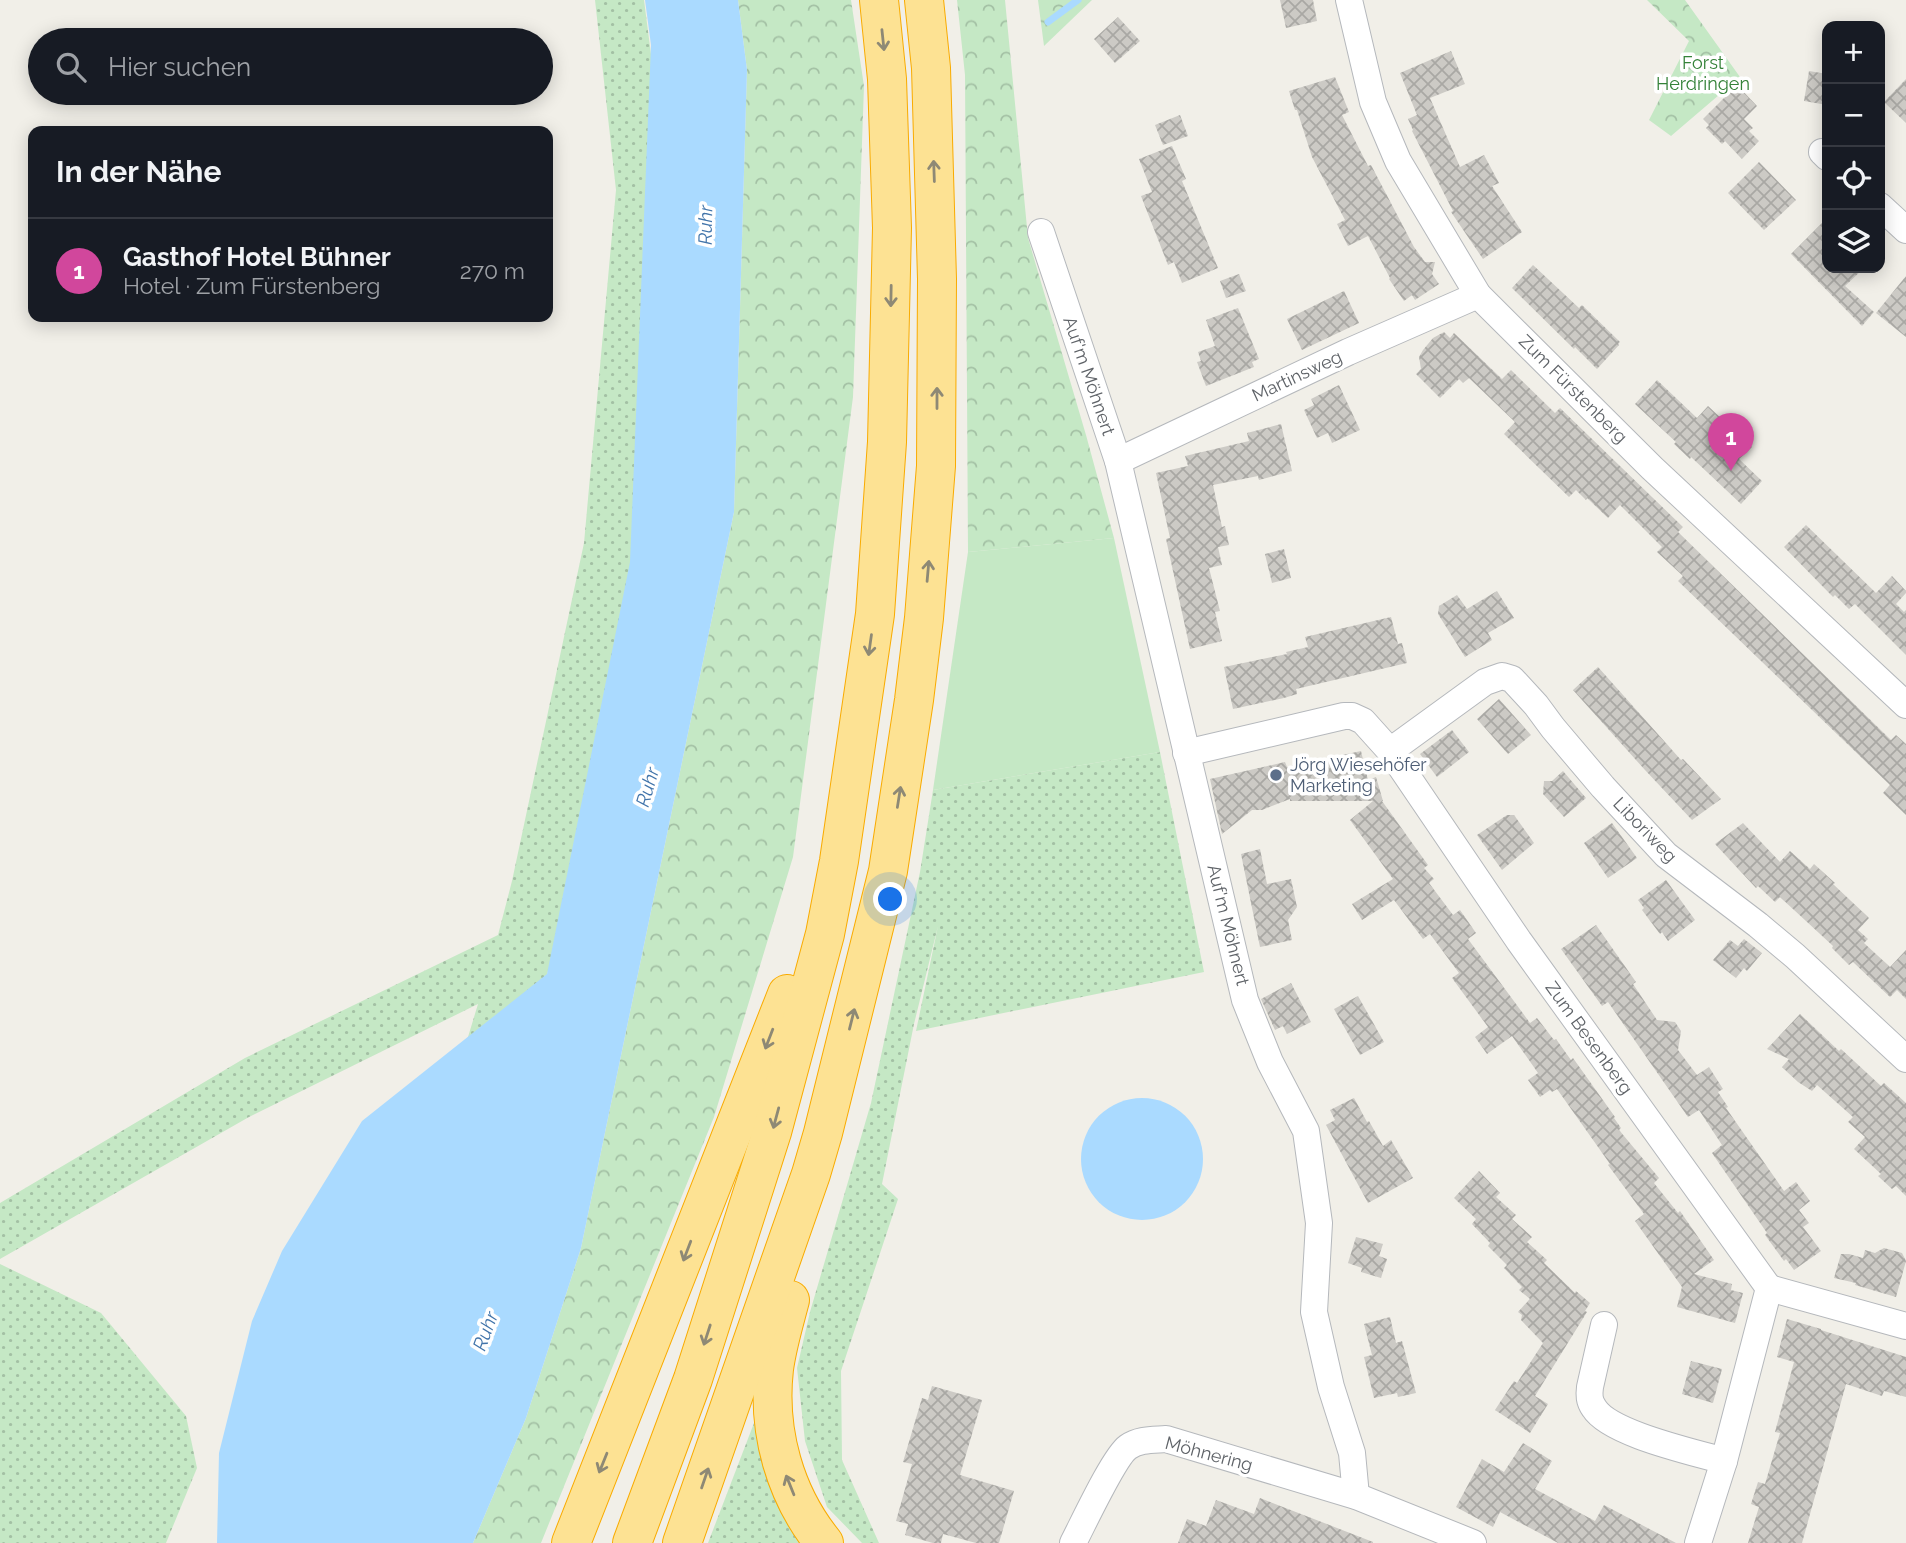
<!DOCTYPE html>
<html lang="de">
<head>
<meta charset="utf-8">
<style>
  :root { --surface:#171b24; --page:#20242c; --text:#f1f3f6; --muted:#9ea1a6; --line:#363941; --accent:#ea4335 }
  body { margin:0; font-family:Raleway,sans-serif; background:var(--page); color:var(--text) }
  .controls { position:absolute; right:21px; top:21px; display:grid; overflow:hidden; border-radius:14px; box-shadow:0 4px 18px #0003 }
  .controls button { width:63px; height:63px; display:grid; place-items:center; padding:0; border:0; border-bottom:2px solid var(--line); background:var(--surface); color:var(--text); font:35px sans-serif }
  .you { position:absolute; left:891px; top:900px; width:24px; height:24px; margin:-18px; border:5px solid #fff; border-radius:50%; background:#1a73e8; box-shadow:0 0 0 10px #1a73e833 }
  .badge { display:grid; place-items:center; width:46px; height:46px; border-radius:50%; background:var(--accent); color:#fff; font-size:23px; font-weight:700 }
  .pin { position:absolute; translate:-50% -58px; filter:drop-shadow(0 2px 4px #0008) }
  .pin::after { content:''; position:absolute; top:37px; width:24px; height:21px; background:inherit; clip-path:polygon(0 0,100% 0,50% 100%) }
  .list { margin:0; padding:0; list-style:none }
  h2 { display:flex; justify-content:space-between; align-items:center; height:91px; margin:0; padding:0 28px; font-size:30px }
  h2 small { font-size:23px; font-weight:400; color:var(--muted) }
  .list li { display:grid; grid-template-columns:46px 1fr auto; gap:21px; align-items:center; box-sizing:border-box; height:105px; padding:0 28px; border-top:2px solid var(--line) }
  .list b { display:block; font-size:26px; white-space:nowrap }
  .list p { margin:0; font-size:23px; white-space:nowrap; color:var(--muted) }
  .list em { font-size:23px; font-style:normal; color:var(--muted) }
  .icon { flex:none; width:38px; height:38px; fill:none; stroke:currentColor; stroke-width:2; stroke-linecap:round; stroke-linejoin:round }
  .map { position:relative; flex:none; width:1906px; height:1543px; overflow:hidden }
  .search { position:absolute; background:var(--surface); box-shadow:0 4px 18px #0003; left:28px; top:28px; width:525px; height:77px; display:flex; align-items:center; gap:18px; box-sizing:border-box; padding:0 24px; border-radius:38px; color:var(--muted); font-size:26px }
  .panel { position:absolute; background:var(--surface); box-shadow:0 4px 18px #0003; left:28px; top:126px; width:525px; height:196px; border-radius:14px }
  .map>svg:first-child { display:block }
  .grass { fill:url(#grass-dots) }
  .forest { fill:url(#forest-crowns) }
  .park { fill:#c5e8c5 }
  .water { fill:#aadaff }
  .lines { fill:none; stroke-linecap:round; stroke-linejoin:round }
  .stream { stroke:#aadaff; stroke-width:7 }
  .building { fill:url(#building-cross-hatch) }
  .minor-casing { stroke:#b5b8bc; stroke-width:28 }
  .highway-casing { stroke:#f9ab00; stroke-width:40 }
  .minor { stroke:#fff; stroke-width:26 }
  .highway { stroke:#fde293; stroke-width:38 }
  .oneway { stroke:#8e8975 }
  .service-dot { fill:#5c6f8a; stroke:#fff; stroke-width:2.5 }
  .labels { text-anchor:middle; stroke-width:7; stroke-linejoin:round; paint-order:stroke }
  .park-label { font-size:18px; fill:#348238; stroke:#fff }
  .street-label { font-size:18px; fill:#5f6368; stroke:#fff }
  .service-label { font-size:18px; fill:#4e5e75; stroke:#fff; text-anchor:start }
  .water-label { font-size:19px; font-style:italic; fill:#4174aa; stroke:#fff }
</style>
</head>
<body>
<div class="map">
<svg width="1906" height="1543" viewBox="0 0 1906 1543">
  <defs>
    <pattern id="grass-dots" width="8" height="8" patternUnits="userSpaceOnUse" patternTransform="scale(1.75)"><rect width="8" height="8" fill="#c5e8c5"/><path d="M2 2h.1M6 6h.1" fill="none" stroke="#a3c0a4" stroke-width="1.8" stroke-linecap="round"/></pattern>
    <pattern id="forest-crowns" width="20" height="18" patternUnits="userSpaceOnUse" patternTransform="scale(1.75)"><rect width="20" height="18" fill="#c5e8c5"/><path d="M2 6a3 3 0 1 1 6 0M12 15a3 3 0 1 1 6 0" fill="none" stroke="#a3c0a4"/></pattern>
    <pattern id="building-cross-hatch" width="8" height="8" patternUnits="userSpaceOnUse" patternTransform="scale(1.75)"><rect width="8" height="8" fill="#cccac5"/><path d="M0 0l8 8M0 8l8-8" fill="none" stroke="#a9a8a4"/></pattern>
  </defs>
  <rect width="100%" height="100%" fill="#f1efe8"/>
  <!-- grass -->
  <g class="grass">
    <polygon points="595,0 644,0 666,171 661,446 571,897 466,1235 415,1212 478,1004 249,1117 0,1259 0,1203 245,1058 498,935 512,881 584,543 616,190"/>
    <polygon points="1160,752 1204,972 916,1031 938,926 914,1024 882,1184 898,1199 841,1371 842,1460 879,1543 862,1543 827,1507 805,1441 797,1368 810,1312 871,1103 920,872 933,790"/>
    <polygon points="0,1264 101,1313 186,1416 197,1468 166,1543 0,1543"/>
    <polygon points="759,1410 810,1543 708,1543"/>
  </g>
  <!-- forest -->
  <g class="forest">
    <polygon points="738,0 851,0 864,86 853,397 793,857 714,1117 541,1543 473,1543 526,1418 581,1248 734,512 747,70"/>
    <polygon points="957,0 1005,0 1028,238 1086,435 1114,538 968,552 965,75"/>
    <polygon points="1038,0 1092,0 1044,46"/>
    <polygon points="1647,0 1685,0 1740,77 1671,136 1649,120 1689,41"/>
  </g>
  <!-- park -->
  <polygon class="park" points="1114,538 1160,752 933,790 968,552"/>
  <!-- water -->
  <g class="water">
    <polygon points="645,0 738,0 747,70 734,512 581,1248 526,1418 473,1543 217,1543 219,1453 252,1321 282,1251 362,1121 547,974 630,562 651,45"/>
    <circle cx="1142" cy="1159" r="61"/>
  </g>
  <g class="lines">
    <!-- stream -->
    <polyline class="stream" points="1048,22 1078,0"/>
  </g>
  <!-- building -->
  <g class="building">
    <polygon points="1280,0 1313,0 1317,21 1286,28"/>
    <polygon points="1118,17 1140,41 1115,63 1094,39"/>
    <polygon points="1451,51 1465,84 1430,98 1460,167 1484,155 1499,183 1492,186 1522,232 1483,259 1451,212 1453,211 1412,131 1413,130 1408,119 1417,115 1400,73"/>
    <polygon points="1809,71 1827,74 1827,105 1804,101"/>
    <polygon points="1335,77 1349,112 1342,115 1368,166 1371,165 1414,247 1425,262 1435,262 1432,274 1439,284 1415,300 1412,295 1404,301 1389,279 1390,278 1368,236 1348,246 1337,224 1345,220 1312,157 1297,110 1295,110 1289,91"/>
    <polygon points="1906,79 1906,123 1884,102"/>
    <polygon points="1737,85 1757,106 1744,119 1753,128 1749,131 1759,141 1742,159 1725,141 1722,144 1706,128 1709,125 1703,119"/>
    <polygon points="1180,115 1188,136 1163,145 1155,125"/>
    <polygon points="1172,146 1186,179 1182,181 1218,268 1182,283 1174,262 1168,265 1141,196 1152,192 1139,159"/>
    <polygon points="1759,162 1796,200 1764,230 1728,193"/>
    <polygon points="1827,218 1827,268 1864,268 1845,286 1874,312 1862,326 1791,254"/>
    <polygon points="1533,265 1579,308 1582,305 1620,342 1618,344 1619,345 1597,369 1575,347 1574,349 1512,288"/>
    <polygon points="1239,274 1246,291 1226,298 1220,281"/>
    <polygon points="1906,276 1906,337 1876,313"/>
    <polygon points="1344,291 1359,323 1302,350 1287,319"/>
    <polygon points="1238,308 1259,359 1252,362 1254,367 1206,386 1197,362 1201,361 1198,352 1215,346 1206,320"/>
    <polygon points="1444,332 1450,338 1454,333 1502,379 1511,370 1555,413 1560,408 1683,527 1678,532 1891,740 1896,735 1906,744 1906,815 1883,793 1890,785 1678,581 1683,576 1657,552 1662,547 1620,505 1608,518 1587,498 1586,500 1576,490 1569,497 1504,434 1515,422 1469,378 1463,383 1459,379 1440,398 1416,374 1421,369 1419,357 1423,350 1433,338"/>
    <polygon points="1657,380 1697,418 1708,406 1752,447 1739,459 1762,481 1741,504 1691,457 1690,459 1674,444 1676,442 1635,404"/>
    <polygon points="1339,385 1360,430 1332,443 1328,433 1317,438 1304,410 1314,405 1311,399"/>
    <polygon points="1281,424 1292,471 1259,480 1258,476 1213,485 1222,527 1225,526 1229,545 1218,547 1222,565 1209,568 1220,611 1215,612 1222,641 1190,649 1166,539 1170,538 1156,473 1188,466 1185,456 1249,441 1247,433"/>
    <polygon points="1806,525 1876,593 1892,576 1906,591 1906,593 1896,604 1904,612 1906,610 1906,655 1855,604 1849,609 1835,595 1833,597 1784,547"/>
    <polygon points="1284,549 1291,578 1272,583 1265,554"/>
    <polygon points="1497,591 1514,618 1488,633 1492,640 1465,657 1438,614 1439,606 1457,595 1467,609"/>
    <polygon points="1391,617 1398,644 1402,643 1407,663 1296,689 1297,694 1284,698 1233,709 1224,667 1287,654 1286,652 1308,647 1305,637"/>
    <polygon points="1598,667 1681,760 1683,759 1721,799 1692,820 1645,770 1573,690"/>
    <polygon points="1499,699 1531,735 1508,754 1477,719"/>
    <polygon points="1452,730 1469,752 1437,777 1420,754"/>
    <polygon points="1361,751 1368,780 1376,777 1383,801 1382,801 1428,865 1424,868 1434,879 1429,883 1453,915 1460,910 1476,933 1468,939 1530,1023 1537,1018 1554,1040 1556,1039 1571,1060 1573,1058 1615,1117 1614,1118 1621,1128 1619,1130 1659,1178 1654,1183 1678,1213 1680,1211 1714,1260 1694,1274 1732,1284 1731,1290 1743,1293 1735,1323 1677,1307 1682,1287 1635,1221 1644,1214 1608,1165 1610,1164 1557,1089 1552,1092 1550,1090 1540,1097 1528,1080 1538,1073 1512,1036 1487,1054 1475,1037 1488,1027 1452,978 1459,973 1430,934 1423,939 1394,900 1362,920 1352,904 1393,879 1350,820 1373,801 1290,801 1290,799 1262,810 1252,810 1222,834 1210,779 1285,762 1287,767"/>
    <polygon points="1563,771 1586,798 1564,817 1543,794 1544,781 1552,781"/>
    <polygon points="1507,815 1514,815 1534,843 1502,870 1477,835"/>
    <polygon points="1612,823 1637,858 1608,878 1584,843"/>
    <polygon points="1743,823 1780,862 1790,851 1810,869 1814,864 1835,883 1833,884 1869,918 1858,930 1868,939 1864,943 1890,967 1906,950 1906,999 1897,990 1890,997 1853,962 1849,965 1832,948 1833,946 1780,897 1775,902 1758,886 1756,888 1715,844"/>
    <polygon points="1260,849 1267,884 1291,879 1297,907 1288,920 1292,940 1260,947 1241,854"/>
    <polygon points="1666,880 1695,920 1668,941 1662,932 1660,934 1642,910 1644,908 1638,900"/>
    <polygon points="1596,925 1636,982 1633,984 1657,1020 1675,1022 1681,1031 1678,1050 1697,1075 1709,1067 1723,1089 1718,1092 1728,1107 1726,1108 1784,1191 1796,1182 1810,1201 1799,1210 1809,1223 1803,1227 1821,1251 1794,1270 1786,1259 1784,1261 1765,1235 1767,1233 1712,1153 1722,1145 1699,1110 1688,1117 1608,1002 1602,1006 1561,949"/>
    <polygon points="1744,939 1762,953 1747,971 1744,968 1736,978 1713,960 1730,940 1738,946"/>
    <polygon points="1291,983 1311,1022 1287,1034 1283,1026 1275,1030 1261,999"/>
    <polygon points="1358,996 1384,1042 1360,1055 1334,1009"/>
    <polygon points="1800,1014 1839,1051 1841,1049 1881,1086 1884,1083 1906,1103 1906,1196 1896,1186 1892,1189 1878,1176 1881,1174 1854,1149 1865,1137 1848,1122 1853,1117 1817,1085 1812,1091 1798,1082 1782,1067 1789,1059 1767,1049"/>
    <polygon points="1354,1098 1367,1122 1369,1121 1383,1146 1391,1140 1413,1178 1368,1203 1326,1125 1335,1120 1330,1110"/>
    <polygon points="1479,1171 1500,1193 1496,1197 1516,1215 1512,1219 1532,1237 1527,1242 1547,1260 1544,1263 1575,1293 1576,1291 1590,1303 1585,1311 1587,1312 1535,1396 1548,1404 1530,1433 1495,1410 1514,1381 1517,1383 1543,1343 1521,1320 1522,1315 1518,1312 1530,1299 1519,1290 1522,1287 1504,1268 1507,1265 1488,1246 1490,1243 1472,1224 1476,1219 1454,1198"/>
    <polygon points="1356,1237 1383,1244 1379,1256 1387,1259 1381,1278 1361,1272 1362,1268 1348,1263"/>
    <polygon points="1884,1248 1902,1253 1906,1261 1896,1297 1855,1285 1856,1283 1834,1278 1841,1254 1849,1254 1863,1258 1865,1250 1875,1253"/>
    <polygon points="1390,1317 1396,1343 1402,1341 1416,1393 1398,1397 1397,1393 1374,1398 1364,1357 1372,1355 1364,1324"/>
    <polygon points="1787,1319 1821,1329 1821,1330 1906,1357 1906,1397 1884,1391 1882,1396 1846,1384 1802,1543 1748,1543 1759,1507 1751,1504 1758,1482 1765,1484 1780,1433 1775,1432 1794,1362 1777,1357"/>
    <polygon points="1691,1361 1722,1369 1713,1403 1682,1394"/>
    <polygon points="932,1386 982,1400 960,1475 1014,1491 999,1543 976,1543 943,1534 941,1543 933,1543 905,1535 908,1524 896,1521 912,1464 903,1462 922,1398 928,1400"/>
    <polygon points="1523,1443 1552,1461 1535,1489 1595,1521 1604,1505 1676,1543 1558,1543 1500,1512 1493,1527 1456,1507 1482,1459 1504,1472"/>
    <polygon points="1260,1498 1373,1542 1373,1543 1178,1543 1187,1519 1206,1526 1216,1500 1254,1514"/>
  </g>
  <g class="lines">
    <defs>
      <g id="minor">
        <polyline points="1349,0 1373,102 1398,161 1478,295 1652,468 1906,705"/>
        <polyline points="1822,152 1827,157"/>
        <polyline points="1880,206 1906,230"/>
        <polyline points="1041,232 1118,461 1245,1000 1270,1062 1306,1131 1319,1223 1314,1312 1331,1387 1352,1453 1356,1496"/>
        <polyline points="1118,461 1348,352 1478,295"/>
        <polyline points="1390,751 1485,682 1502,676 1512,679 1536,705 1553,728 1603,787 1666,855 1758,925 1795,956 1906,1059"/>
        <polyline points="1186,753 1344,716 1352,716 1363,721 1390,751 1519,941 1769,1288"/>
        <polyline points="1769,1288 1906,1326"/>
        <path d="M 1604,1325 L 1590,1387 C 1589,1395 1589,1401 1594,1408 C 1610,1434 1694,1452 1724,1461"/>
        <path d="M 1073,1543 C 1083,1524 1114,1457 1128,1447 C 1139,1439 1153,1440 1166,1439 L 1356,1496 L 1473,1543"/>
        <polyline points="1698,1543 1724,1461 1769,1288"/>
      </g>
      <g id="highway">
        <path d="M 790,1300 C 784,1323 777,1346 774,1369 C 767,1432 785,1495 824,1543"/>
        <polyline points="571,1543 787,994"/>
        <polyline points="632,1543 693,1379 772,1132 825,934 839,861 875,614 887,442 892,228 887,79 879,0"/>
        <polyline points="682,1543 811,1174 823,1133 888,871 914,700 924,618 936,466 937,279 931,68 924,0"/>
      </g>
    </defs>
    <!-- minor casing -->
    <use href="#minor" class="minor-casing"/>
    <!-- highway casing -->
    <use href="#highway" class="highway-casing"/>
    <!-- minor -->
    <use href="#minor" class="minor"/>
    <!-- highway -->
    <use href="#highway" class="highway"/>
  </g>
  <!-- one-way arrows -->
  <defs><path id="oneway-shaft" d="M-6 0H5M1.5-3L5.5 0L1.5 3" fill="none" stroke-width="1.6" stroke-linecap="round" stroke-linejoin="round" transform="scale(1.75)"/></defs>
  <g class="oneway">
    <use href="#oneway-shaft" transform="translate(883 40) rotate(84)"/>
    <use href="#oneway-shaft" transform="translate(934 171) rotate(-92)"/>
    <use href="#oneway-shaft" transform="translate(891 296) rotate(91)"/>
    <use href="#oneway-shaft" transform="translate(937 398) rotate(-90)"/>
    <use href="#oneway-shaft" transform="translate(928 571) rotate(-85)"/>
    <use href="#oneway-shaft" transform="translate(870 645) rotate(98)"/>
    <use href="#oneway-shaft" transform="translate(899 797) rotate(-81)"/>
    <use href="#oneway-shaft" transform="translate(852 1019) rotate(-76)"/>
    <use href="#oneway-shaft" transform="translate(769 1039) rotate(111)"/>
    <use href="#oneway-shaft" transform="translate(776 1118) rotate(105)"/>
    <use href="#oneway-shaft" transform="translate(687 1251) rotate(111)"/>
    <use href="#oneway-shaft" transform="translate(707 1335) rotate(108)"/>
    <use href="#oneway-shaft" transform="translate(603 1463) rotate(112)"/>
    <use href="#oneway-shaft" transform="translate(705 1478) rotate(-71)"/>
    <use href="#oneway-shaft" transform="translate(790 1485) rotate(-112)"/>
  </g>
  <!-- markers -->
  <circle class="service-dot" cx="1276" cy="775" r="7"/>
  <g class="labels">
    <!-- park labels -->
    <g class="park-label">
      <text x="1703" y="69">Forst<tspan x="1703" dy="21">Herdringen</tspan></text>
    </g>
    <!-- street labels -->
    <g class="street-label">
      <text transform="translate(1089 376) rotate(71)" y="6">Auf'm Möhnert</text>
      <text transform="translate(1297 376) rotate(-25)" y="6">Martinsweg</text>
      <text transform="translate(1573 389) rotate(45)" y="6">Zum Fürstenberg</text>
      <text transform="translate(1645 830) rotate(46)" y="6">Liboriweg</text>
      <text transform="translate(1228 925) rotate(76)" y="6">Auf'm Möhnert</text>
      <text transform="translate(1589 1038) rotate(54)" y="6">Zum Besenberg</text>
      <text transform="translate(1209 1454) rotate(15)" y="6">Möhnering</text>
    </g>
    <!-- service labels -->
    <g class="service-label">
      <text x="1290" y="771">Jörg Wiesehöfer<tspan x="1290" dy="21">Marketing</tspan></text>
    </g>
    <!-- water labels -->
    <g class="water-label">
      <text transform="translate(705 225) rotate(-89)" y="7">Ruhr</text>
      <text transform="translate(647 787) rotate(-74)" y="7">Ruhr</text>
      <text transform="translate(485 1331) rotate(-70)" y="7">Ruhr</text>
    </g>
  </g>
</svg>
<div class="controls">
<button>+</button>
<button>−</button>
<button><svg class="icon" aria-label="locate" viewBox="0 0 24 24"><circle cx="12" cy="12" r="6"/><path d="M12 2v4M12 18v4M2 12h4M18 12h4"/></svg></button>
<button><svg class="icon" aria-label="layers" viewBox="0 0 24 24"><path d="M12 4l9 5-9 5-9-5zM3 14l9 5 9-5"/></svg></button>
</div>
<div class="you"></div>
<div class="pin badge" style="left:1731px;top:471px;background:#d1479c">1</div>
<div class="search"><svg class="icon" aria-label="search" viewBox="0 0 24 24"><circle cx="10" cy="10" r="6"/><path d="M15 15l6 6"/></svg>Hier suchen</div>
<section class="panel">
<h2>In der Nähe<small></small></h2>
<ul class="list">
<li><span class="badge" style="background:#d1479c">1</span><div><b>Gasthof Hotel Bühner</b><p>Hotel · Zum Fürstenberg</p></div><em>270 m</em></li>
</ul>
</section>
</div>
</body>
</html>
